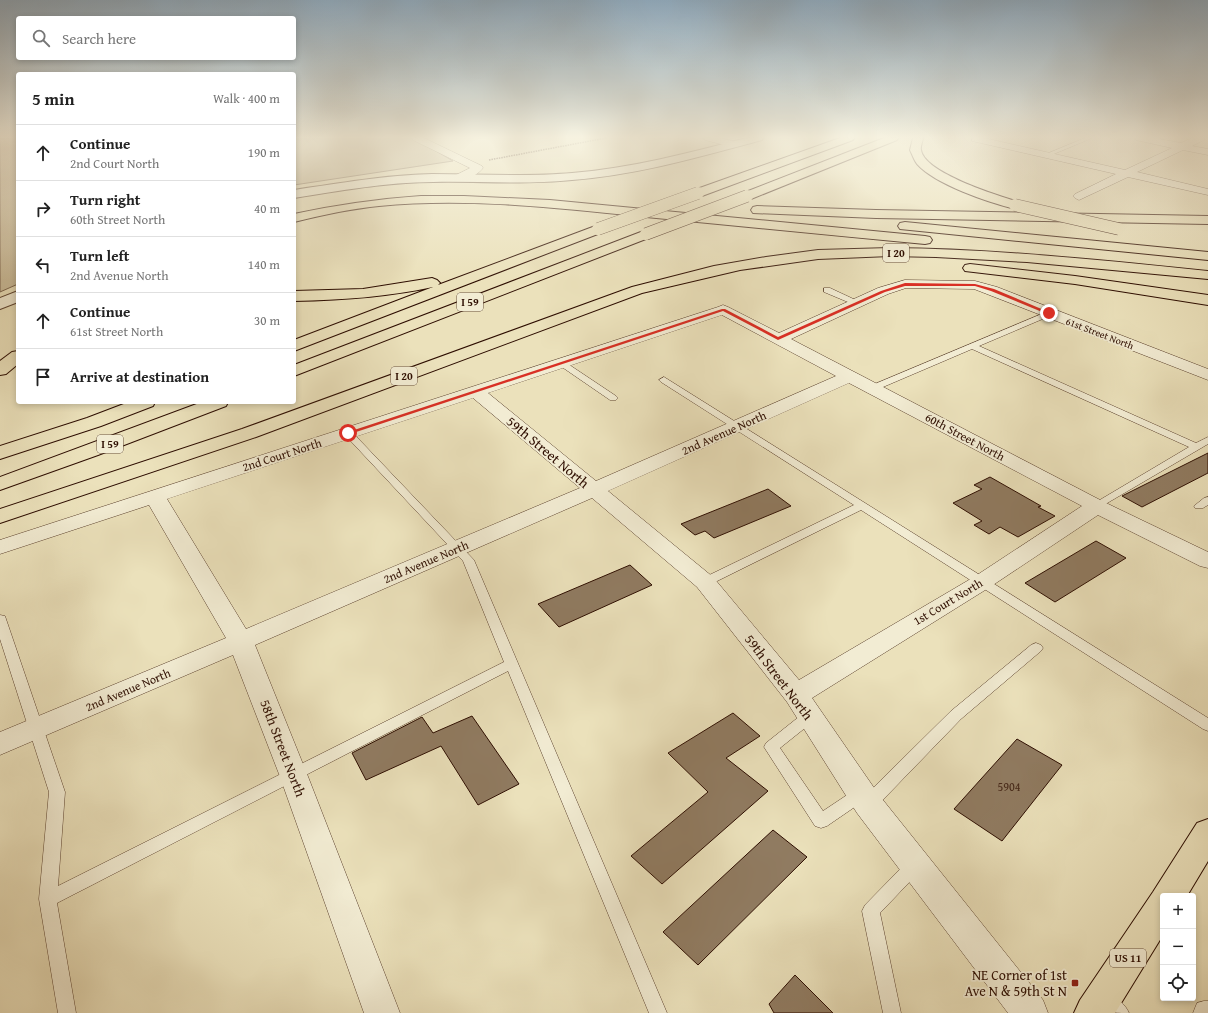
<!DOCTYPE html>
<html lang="en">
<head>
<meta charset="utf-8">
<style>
  :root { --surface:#fff; --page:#f2f2f2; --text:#222; --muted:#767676; --line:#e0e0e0 }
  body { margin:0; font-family:"Gentium Book Plus",serif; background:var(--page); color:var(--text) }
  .controls { position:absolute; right:12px; bottom:12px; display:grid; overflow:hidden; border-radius:4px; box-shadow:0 2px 6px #0003 }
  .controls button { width:36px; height:36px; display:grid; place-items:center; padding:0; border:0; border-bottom:1px solid var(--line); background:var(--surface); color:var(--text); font:20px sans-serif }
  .stop { position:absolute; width:12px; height:12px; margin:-9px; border:3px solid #d93025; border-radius:50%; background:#fff }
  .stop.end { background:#d93025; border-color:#fff; box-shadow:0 1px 4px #0008 }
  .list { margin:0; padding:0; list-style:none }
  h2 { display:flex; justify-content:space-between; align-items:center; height:52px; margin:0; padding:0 16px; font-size:17px }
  h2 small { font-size:13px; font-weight:400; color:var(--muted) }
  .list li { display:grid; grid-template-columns:26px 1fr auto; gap:12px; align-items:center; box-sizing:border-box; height:56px; padding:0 16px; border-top:1px solid var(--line) }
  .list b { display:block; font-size:15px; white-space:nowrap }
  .list p { margin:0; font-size:13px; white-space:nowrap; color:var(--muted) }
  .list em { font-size:13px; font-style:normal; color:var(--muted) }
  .icon { flex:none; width:22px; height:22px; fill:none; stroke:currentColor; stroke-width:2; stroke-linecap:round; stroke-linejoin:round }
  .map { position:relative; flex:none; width:1208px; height:1013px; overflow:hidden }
  .search { position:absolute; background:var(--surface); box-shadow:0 2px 6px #0003; left:16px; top:16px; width:280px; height:44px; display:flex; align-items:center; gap:10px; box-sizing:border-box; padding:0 14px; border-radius:4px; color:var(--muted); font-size:15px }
  .panel { position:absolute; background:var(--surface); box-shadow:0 2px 6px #0003; left:16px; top:72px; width:280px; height:332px; border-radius:4px }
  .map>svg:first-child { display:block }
  .green { fill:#cbbd9b; stroke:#7c654e }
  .building { fill:#907b61; stroke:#2d0d00 }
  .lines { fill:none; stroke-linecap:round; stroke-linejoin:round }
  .service-casing { stroke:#5c422f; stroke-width:1 }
  .minor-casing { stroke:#5c422f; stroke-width:1 }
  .tertiary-casing { stroke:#5c422f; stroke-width:2 }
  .primary-casing { stroke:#2d0d00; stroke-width:2 }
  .motorway-casing { stroke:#2d0d00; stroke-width:2 }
  .path { stroke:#2d0d00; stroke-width:1.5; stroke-dasharray:1.5 1; stroke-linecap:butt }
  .service { fill:#f2ecd3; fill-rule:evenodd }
  .minor { fill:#f2ecd3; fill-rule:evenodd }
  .tertiary { fill:#f2ecd3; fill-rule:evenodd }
  .primary { fill:#ebe1bb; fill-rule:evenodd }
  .motorway { fill:#ebe1bb; fill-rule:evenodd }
  .motorway-bridge-casing { stroke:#2d0d00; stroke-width:13; stroke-linecap:butt }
  .motorway-bridge { stroke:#ebe1bb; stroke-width:12 }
  .route { fill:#d93025 }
  .poi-dot { fill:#8f2418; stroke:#f2ecd3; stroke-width:1.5 }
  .labels { text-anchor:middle; stroke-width:3.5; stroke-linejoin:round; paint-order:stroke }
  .far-street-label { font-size:10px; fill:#2d0d00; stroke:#f2ecd3 }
  .shield { fill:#f2ecd3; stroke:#68503f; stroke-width:1 }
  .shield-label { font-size:11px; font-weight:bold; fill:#2d0d00 }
  .street-label { font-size:12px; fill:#2d0d00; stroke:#f2ecd3 }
  .near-number-label { font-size:12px; fill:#462818 }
  .near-street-label { font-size:14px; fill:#2d0d00; stroke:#f2ecd3 }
  .near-poi-label { font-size:14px; fill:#2d0d00; stroke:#f2ecd3; text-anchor:end }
</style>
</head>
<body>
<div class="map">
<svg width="1208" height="1013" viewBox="0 0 1208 1013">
  <rect width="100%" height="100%" fill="#ebe1bb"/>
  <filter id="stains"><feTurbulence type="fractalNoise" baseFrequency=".005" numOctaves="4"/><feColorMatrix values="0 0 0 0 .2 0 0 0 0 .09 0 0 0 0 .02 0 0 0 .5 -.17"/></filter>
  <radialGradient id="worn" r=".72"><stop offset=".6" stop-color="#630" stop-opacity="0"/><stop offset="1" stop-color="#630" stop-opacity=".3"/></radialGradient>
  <!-- green -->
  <g class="green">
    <polygon points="0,138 18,138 18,284 0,292"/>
    <polygon points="294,138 428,138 417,140 453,161 294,185"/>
  </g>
  <!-- building -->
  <g class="building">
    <polygon points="1208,453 1208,473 1142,507 1122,496"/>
    <polygon points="990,477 1041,506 1038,507 1055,516 1018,537 1000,527 989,534 974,525 982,521 953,503 982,489 974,485"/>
    <polygon points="768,489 791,506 714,538 705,531 695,535 681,524"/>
    <polygon points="1096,541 1126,558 1055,602 1025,583"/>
    <polygon points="630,565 652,585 559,627 538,604"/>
    <polygon points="733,713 760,736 726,758 768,791 662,884 631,856 708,792 668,753"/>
    <polygon points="472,716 519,784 478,805 441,746 366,780 352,753 422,717 433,733"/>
    <polygon points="1017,739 1062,765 1002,841 954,809"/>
    <polygon points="773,830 807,857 698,965 663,932"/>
    <polygon points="795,975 833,1013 774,1013 769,1004"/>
  </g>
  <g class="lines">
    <defs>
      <g id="service">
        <polygon points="1085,138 1092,138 1049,156 1044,155"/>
        <polygon points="824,288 830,288 862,303 858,305 855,305 824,292"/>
        <polygon points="1049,311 1053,313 1052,315 979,346 1196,443 1208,437 1208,444 1097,509 1093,508 1092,506 1093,504 1189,447 972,349 876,390 870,390 868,388 870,386"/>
        <polygon points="562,360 616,396 618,398 616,400 610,400 559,365 558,363 559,361"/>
        <polygon points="664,377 1208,718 1208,731 1203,729 861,510 709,585 701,585 699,582 701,579 854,505 661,382 659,380"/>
        <polygon points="348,430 351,431 474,560 667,1013 649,1013 508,671 57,903 76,1013 58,1013 39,899 49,792 0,639 0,615 5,616 6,619 65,792 58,886 504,662 463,561 345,435 343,433"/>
        <polygon points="1208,497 1208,505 1203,508 1195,508 1194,506 1204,498"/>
        <polygon points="1036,643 1041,645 1043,648 1041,651 961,719 875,808 869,810 863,808 862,802 827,826 821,828 815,826 764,747 766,743 805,712 810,711 815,712 817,716 815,720 780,748 823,811 856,789 861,788 866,789 868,793 951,711 1031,645"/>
        <polygon points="915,858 921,860 923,865 921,870 880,913 901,1013 883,1013 862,911 865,905 909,860"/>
        <path d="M 1105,993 C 1115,997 1125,1003 1129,1013 C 1116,1013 1102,1013 1096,1002 L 1098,995 Z"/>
        <polygon points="1204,1001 1208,1001 1208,1013 1193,1013 1197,1003"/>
      </g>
      <g id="minor">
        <path d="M 412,138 L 424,138 L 482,166 L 483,168 C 478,175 463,183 454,180 L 452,178 L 454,176 L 470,168 L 413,140 Z"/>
        <polygon points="704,138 720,138 736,142 737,144 732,147 705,140"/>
        <polygon points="972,138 984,138 1125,170 1172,148 1136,140 1135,138 1154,138 1181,143 1192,138 1205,138 1204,140 1192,146 1208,149 1208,155 1183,150 1137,172 1208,189 1208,195 1128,177 1079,200 1075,198 1073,196 1075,194 1116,174 972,141"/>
        <path d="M 905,280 L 975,281 L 997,287 L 1208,369 L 1208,380 L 974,289 L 906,288 L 888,294 L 791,339 L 1104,502 L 1208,552 L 1208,568 L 1200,566 L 1098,515 L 990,587 L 812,698 L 879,795 L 1043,1000 L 1048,1013 L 1008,1013 L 857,813 L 787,702 L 697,587 L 592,498 L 255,645 L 307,774 L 400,1013 L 364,1013 L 279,774 L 233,655 L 0,755 L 0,732 L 226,638 L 149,505 L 0,554 L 0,540 L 718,307 L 723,305 L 728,307 L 779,333 L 878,288 ZM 722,315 L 836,376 L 596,481 L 488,393 ZM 849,383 L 1082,506 L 974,577 L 799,680 L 713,577 L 608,491 ZM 473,398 L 580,488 L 246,629 L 167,499 Z"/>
      </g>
      <g id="tertiary">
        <path d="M 747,138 L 763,138 L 762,140 C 699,157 637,175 572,180 C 526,185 479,181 433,182 C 386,182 340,191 294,198 L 294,190 C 340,183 386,175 432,174 C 479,174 525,177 572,173 C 632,168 689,153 747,138 Z"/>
        <polygon points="18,291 18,302 0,309 0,298"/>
      </g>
      <polygon id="primary" points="1208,819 1208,861 1187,896 1163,896 1163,935 1115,1013 1074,1013 1080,1000 1153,892 1197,823"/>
      <g id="motorway">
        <polygon points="840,138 854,138 853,140 702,196 694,196 692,193 694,190"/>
        <polygon points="884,138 898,138 897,140 751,199 743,199 741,196 743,193"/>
        <path d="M 913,138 L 923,138 C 923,141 920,146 921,150 C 924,173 999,196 1019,202 L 1021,205 L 1019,208 L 1015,209 C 988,202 936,185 917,164 C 914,160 912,154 910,150 Z"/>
        <path d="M 421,196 L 464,196 L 550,200 L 925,236 L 930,237 L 932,240 L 930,243 L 925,244 C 832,235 739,226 646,217 C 557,208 467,197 379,206 C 350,209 322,215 294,222 L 294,214 C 336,205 378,199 421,196 Z"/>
        <polygon points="757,206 876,210 1208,216 1208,224 876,218 753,213 751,210 753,207"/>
        <polygon points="905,222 1208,252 1208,260 900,229 898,226 900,223"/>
        <path d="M 598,225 L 603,226 L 605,229 L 603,232 L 294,351 L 294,340 L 433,287 C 387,297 341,300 294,301 L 294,291 L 363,289 L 432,278 L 437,280 L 440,283 L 438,285 Z"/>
        <polygon points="646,230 651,231 653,234 651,237 294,376 294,365"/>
        <path d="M 890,248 C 997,249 1102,260 1208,271 L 1208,279 L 1027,262 L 936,257 L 890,256 L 818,259 L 740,270 L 642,293 L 256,437 L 0,523 L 0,509 L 242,429 L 632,287 L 714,266 L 766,257 L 818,250 Z"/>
        <polygon points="970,264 1075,276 1208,295 1208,305 1075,284 965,271 963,268 965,265"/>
        <polygon points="18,351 18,364 6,374 0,375 0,361 12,352"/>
        <polygon points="129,402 155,402 153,406 101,426 0,459 0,446 87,418"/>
        <polygon points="202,402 228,402 226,406 98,455 0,490 0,477"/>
      </g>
    </defs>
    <!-- service casing -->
    <use href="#service" class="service-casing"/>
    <!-- minor casing -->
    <use href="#minor" class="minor-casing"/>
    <!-- tertiary casing -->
    <use href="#tertiary" class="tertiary-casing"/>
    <!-- primary casing -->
    <use href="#primary" class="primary-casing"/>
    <!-- motorway casing -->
    <use href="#motorway" class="motorway-casing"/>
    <!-- path -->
    <polyline class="path" points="489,160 606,138"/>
    <!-- service -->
    <use href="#service" class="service"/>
    <!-- minor -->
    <use href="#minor" class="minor"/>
    <!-- tertiary -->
    <use href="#tertiary" class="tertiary"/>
    <!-- primary -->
    <use href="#primary" class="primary"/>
    <!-- motorway -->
    <use href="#motorway" class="motorway"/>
    <defs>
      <g id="motorway-bridge">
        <polyline points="1015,205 1119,229"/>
        <polyline points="598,229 698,193"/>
        <polyline points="646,234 747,196"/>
      </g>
    </defs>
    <!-- motorway-bridge casing -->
    <use href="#motorway-bridge" class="motorway-bridge-casing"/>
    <!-- motorway-bridge -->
    <use href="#motorway-bridge" class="motorway-bridge"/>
  </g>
  <!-- sky -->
  <linearGradient id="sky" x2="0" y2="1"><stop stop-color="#8fa9bc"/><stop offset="0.49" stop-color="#f6f2e0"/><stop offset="1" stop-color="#f6f2e0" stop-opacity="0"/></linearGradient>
  <rect width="1208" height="280" fill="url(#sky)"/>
  <!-- route -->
  <polygon class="route" points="905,283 975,284 994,289 1051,313 1047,314 991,291 975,286 905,286 885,292 778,340 723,311 350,434 345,433 722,309 725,309 778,337 881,291"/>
  <!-- markers -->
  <rect class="poi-dot" x="1071" y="979" width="8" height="8" rx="2"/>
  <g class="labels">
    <!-- far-street labels -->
    <g class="far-street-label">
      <text transform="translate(1100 333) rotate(21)" y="4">61st Street North</text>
    </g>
    <!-- shield labels -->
    <g class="shield">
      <rect x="883" y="244" width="26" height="18" rx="3"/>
      <rect x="457" y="293" width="26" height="18" rx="3"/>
      <rect x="391" y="367" width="26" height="18" rx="3"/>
      <rect x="97" y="435" width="26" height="18" rx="3"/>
      <rect x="1110" y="949" width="36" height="18" rx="3"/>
    </g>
    <g class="shield-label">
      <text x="896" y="257">I 20</text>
      <text x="470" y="306">I 59</text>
      <text x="404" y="380">I 20</text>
      <text x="110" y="448">I 59</text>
      <text x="1128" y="962">US 11</text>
    </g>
    <!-- street labels -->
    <g class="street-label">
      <text transform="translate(724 433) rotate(-24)" y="4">2nd Avenue North</text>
      <text transform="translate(965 437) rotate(28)" y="4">60th Street North</text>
      <text transform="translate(282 455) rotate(-18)" y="4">2nd Court North</text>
      <text transform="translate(426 562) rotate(-23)" y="4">2nd Avenue North</text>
      <text transform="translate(948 602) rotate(-31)" y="4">1st Court North</text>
      <text transform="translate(128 690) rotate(-23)" y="4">2nd Avenue North</text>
    </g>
    <!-- near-number labels -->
    <g class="near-number-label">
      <text x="1009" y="791">5904</text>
    </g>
    <!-- near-street labels -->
    <g class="near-street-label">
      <text transform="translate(548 452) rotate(40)" y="5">59th Street North</text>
      <text transform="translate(779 677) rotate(53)" y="5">59th Street North</text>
      <text transform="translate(283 748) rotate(69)" y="5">58th Street North</text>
    </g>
    <!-- near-poi labels -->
    <g class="near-poi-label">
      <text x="1067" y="980">NE Corner of 1st<tspan x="1067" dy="16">Ave N &amp; 59th St N</tspan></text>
    </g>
  </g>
  <rect width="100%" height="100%" filter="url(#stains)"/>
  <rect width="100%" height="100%" fill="url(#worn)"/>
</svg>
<div class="controls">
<button>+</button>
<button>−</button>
<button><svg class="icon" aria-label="locate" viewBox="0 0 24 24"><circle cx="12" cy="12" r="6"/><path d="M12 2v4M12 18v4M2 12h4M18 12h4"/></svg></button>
</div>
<div class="stop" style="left:348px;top:433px"></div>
<div class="stop end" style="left:1049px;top:313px"></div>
<div class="search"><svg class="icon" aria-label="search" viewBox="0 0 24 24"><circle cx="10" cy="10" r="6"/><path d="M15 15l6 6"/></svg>Search here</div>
<section class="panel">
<h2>5 min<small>Walk · 400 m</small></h2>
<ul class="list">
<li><svg class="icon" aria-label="ahead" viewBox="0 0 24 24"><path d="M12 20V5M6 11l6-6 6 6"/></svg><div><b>Continue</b><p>2nd Court North</p></div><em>190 m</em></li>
<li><svg class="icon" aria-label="right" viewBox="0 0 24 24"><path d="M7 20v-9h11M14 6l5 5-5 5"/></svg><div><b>Turn right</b><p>60th Street North</p></div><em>40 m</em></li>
<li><svg class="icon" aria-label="left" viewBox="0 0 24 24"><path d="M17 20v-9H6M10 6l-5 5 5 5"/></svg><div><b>Turn left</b><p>2nd Avenue North</p></div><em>140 m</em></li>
<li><svg class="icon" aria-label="ahead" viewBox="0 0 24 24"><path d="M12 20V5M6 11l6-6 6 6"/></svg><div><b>Continue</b><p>61st Street North</p></div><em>30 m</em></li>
<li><svg class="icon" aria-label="arrive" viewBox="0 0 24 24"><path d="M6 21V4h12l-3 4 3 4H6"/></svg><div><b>Arrive at destination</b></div></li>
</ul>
</section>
</div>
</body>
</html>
